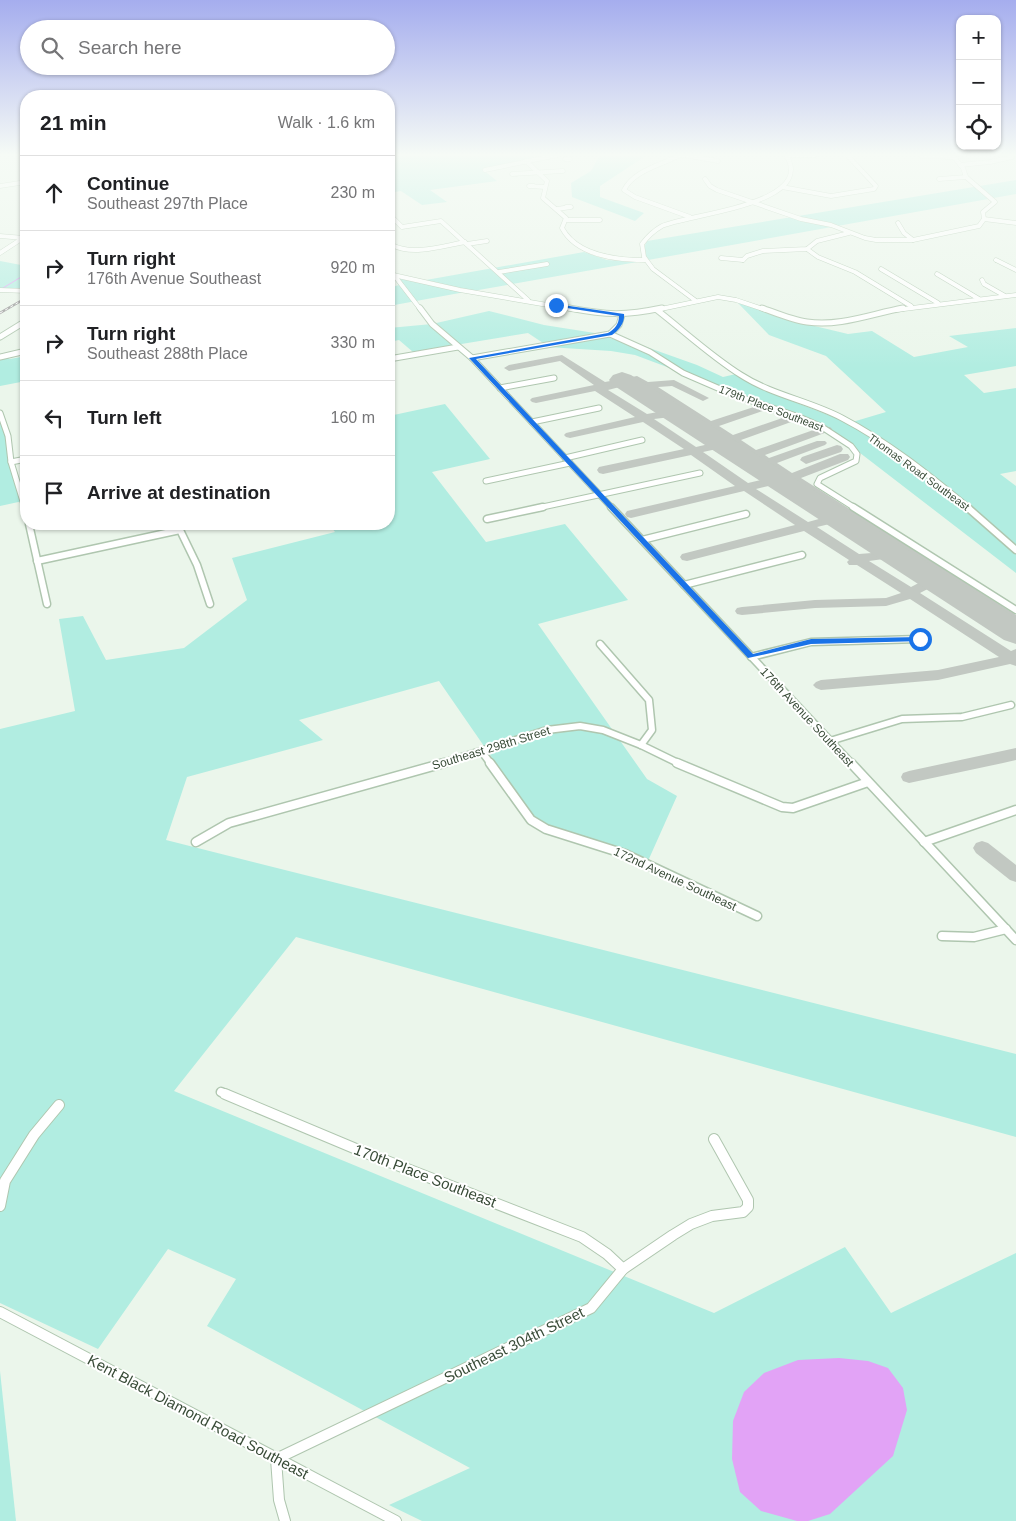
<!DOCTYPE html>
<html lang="en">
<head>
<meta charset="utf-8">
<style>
  :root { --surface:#fff; --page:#f2f2f2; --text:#202124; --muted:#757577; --line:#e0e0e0 }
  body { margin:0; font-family:Helvetica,sans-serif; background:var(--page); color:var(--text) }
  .controls { position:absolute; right:15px; top:15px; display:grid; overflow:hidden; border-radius:10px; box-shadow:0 1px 4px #0004 }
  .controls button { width:45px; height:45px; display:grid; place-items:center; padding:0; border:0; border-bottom:1px solid var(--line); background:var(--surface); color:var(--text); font:25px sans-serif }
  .stop { position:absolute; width:15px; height:15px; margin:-11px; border:4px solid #1a73e8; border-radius:50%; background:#fff }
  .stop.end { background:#1a73e8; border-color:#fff; box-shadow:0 1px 5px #0008 }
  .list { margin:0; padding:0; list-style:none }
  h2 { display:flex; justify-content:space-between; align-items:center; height:65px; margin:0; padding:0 20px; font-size:21px }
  h2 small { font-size:16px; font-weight:400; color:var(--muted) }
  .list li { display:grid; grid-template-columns:32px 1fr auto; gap:15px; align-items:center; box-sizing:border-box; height:75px; padding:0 20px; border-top:1px solid var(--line) }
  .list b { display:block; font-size:19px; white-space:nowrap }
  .list p { margin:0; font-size:16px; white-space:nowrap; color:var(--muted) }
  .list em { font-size:16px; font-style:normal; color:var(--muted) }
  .icon { flex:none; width:28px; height:28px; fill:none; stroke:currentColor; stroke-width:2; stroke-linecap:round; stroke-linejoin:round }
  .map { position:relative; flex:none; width:1016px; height:1521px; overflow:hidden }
  .search { position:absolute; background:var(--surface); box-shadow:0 1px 4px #0004; left:20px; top:20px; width:375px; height:55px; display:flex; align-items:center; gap:12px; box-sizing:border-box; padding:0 18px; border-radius:28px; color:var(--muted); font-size:19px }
  .panel { position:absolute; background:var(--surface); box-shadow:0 1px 4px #0004; left:20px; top:90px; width:375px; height:440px; border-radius:20px }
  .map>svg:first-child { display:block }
  .green { fill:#b1ede1 }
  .water { fill:#e2a3f6 }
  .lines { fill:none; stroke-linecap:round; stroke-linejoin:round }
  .stream { stroke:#e2a3f6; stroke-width:1 }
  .taxiway { fill:#c2c8c2; fill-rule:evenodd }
  .runway { fill:#c2c8c2; fill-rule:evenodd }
  .minor-far4-casing { stroke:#afc6af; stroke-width:5 }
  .minor-far3-casing { stroke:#afc6af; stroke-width:7 }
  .minor-far2-casing { stroke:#afc6af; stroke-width:9 }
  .minor-far1-casing { stroke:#afc6af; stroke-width:11 }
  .minor-casing { stroke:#afc6af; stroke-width:12 }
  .minor-far4 { stroke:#fff; stroke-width:4 }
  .minor-far3 { stroke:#fff; stroke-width:5 }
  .minor-far2 { stroke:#fff; stroke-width:6 }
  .minor-far1 { stroke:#fff; stroke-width:8 }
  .minor { stroke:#fff; stroke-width:10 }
  .rail-casing { stroke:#999; stroke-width:2.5 }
  .rail { stroke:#fff; stroke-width:1; stroke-dasharray:3; stroke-linecap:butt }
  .route { fill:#1a73e8 }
  .labels { text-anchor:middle; stroke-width:4; stroke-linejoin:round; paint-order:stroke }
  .far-street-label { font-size:11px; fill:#384b37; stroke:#fff }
  .street-label { font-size:12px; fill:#384b37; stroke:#fff }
  .near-street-label { font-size:15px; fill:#384b37; stroke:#fff }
</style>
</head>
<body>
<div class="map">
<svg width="1016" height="1521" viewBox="0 0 1016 1521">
  <rect width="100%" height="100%" fill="#ebf6eb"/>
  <!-- green -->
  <g class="green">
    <polygon points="389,155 530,155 535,159 482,169 497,181 430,190 447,202 422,205 401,191 389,193"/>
    <polygon points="600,155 647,155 600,186 600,197 644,213 635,221 572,197 571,183 591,171"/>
    <path d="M 1016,180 L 1016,194 L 648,260 C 644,253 643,248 647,241 Z"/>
    <polygon points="584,252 607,260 637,262 473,291 426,280"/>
    <polygon points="0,261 21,265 26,262 26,289 0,288"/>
    <polygon points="392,277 465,292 389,306 389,288 399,285"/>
    <polygon points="738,303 802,323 848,334 872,331 914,357 968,347 949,336 1016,328 1016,366 964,375 984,393 1016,388 1016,471 1000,474 1016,486 1016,573 851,446 822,427 734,395 683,373 635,355 611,351 548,347 606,337 620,341 624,339 697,365 723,377 736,374 761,389 849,423 886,412 826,356 769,335"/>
    <polygon points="489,311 544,325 601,334 543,343 528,333 413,352 399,340 389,342 389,328 432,324"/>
    <polygon points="0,355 10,359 26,356 26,381 0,386"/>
    <polygon points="445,404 490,459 432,472 486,542 565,524 628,600 538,624 647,779 677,796 648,861 610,844 541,823 533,817 439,681 299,720 323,740 187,777 166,840 1016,1054 1016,1137 296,937 174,1091 714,1313 845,1247 891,1313 1016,1253 1016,1521 422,1521 389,1505 470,1468 207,1326 236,1279 168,1249 98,1349 0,1303 0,729 75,711 59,619 83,616 106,660 184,648 247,600 232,558 335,532 329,524 389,524 389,416"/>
    <polygon points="0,413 23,501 0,506"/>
    <polygon points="0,1371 16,1521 0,1521"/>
  </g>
  <!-- water -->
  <polygon class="water" points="839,1358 868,1361 888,1368 903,1388 907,1410 893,1456 830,1514 808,1521 797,1521 761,1511 740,1492 732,1459 733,1421 744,1392 764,1373 798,1360"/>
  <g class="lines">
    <!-- stream -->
    <polyline class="stream" points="3,288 26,274"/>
    <!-- taxiway -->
    <g class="taxiway">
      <path d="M 562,355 L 605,382 L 637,376 L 648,382 L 674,380 L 709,398 L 703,401 L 672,386 L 658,387 L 711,421 L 763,404 L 771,404 L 773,406 L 771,408 L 719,426 L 733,435 L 794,414 L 802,414 L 804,416 L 802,418 L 741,440 L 756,450 L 822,427 L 830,427 L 832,429 L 830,431 L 765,455 L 769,458 L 817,441 L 825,441 L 827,443 L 825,445 L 777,463 L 792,473 L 840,454 L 848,454 L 850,457 L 848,460 L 801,478 L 1016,615 L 1016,625 L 1011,624 L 943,581 L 920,593 L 1011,651 L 1016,649 L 1016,666 L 1010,664 L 938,680 L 821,690 L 816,688 L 813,685 L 816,682 L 821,680 L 938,670 L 999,657 L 910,599 L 886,606 L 815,608 L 742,615 L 737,614 L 735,611 L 737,608 L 742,607 L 815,600 L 886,598 L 901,593 L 857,565 L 849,565 L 847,562 L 849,560 L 804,531 L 687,561 L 682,560 L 680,557 L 682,554 L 795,525 L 744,491 L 631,518 L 627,517 L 625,514 L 627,511 L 735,486 L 691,455 L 603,474 L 599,473 L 597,470 L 599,467 L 684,449 L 643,422 L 570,438 L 566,437 L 564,435 L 566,433 L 635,417 L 595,391 L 536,403 L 532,402 L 530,400 L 532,398 L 594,385 L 560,361 L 509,371 L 504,368 L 509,365 ZM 635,383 L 784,478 L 786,481 L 789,481 L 897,551 L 859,554 L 817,527 L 842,521 L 843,518 L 842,515 L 837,514 L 808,522 L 756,489 L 781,483 L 783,480 L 781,477 L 777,476 L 748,483 L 703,452 L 726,447 L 728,445 L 726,443 L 722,441 L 696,447 L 654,419 L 679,416 L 681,414 L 679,412 L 658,412 L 647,414 L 608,390 ZM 898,551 L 934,575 L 911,587 L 869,561 L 898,557 L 900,554 Z"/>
      <polygon points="837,445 841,446 843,449 841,452 806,464 800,460 802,457"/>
      <polygon points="1016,748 1016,760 1003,763 909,783 903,781 901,777 903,773 909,771"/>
      <polygon points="982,841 988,843 1016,865 1016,882 1010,880 976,853 973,848 976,843"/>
    </g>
    <!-- runway -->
    <polygon class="runway" points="622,372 631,375 1016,618 1016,644 1004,640 613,385 609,380 613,375"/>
    <defs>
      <g id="minor-far4">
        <path d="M 680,155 C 662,165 634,170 624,190 L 635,197 L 690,217"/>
        <polyline points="683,155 718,161"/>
        <polyline points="787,155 815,155"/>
        <polyline points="922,156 953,157"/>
        <polygon points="569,158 570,159 565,159"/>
        <path d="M 526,161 L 547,181 L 543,198 L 566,218 L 562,228 C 577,256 617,260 645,260"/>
        <polyline points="960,165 990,162 1012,157"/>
        <polyline points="485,170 558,155"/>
        <polyline points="517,174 512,174 563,171"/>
        <polyline points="705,179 710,186 717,190 801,219 831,225 865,238 876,240 913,240 979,226 984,219 983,212 995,202 966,177 963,168 952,155"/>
        <polyline points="939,179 966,177"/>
        <polyline points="0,186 26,182"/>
        <polyline points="534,186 529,186 545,187"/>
        <polyline points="782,187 831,196 874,189 876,186 847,155"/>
        <polyline points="557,209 571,207 566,207"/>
        <polyline points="389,214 402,227 441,221 528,300"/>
        <polyline points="984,219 1016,223"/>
        <polyline points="566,220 600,220"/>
        <polyline points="898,223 904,233 913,240"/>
        <polyline points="0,236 24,238"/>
        <polyline points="467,244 487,241"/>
        <path d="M 392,245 C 413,256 443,246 465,242"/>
        <polyline points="807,249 818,257 855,272 911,306"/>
        <polyline points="0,253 26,236"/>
        <polyline points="721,258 743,260"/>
        <polyline points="743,260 747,256 763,251 807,249 817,241 849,233"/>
        <polyline points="996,260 1016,270"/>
        <polyline points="881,269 938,303"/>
        <polyline points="499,272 547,264"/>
        <polyline points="389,274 460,290 577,310"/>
        <polyline points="937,274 979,299"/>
        <polyline points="394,275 421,310"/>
        <polyline points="982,280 984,284 1005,296"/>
        <polyline points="0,290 26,291"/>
        <path d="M 696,301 L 653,269 L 644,257 L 642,244 C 648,236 653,231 662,226 C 687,214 818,205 786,155"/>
        <polyline points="656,310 718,297 736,300 766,310"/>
        <polyline points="896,310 1016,295"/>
      </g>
      <g id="minor-far3">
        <polyline points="420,308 432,324 472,358 612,508"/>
        <path d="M 569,308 C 607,315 624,316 662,308"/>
        <path d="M 762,308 C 776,313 792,320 807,322 C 839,327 871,314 903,308"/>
        <path d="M 657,310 C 684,331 712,357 741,375 C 772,395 810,401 842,418 C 888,442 929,475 969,508"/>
        <polyline points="610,334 650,352 683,373 734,395 799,417 822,427 851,446 857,454 856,461 820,478 817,484 855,508"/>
        <polyline points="0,337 26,321"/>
        <polyline points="0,357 26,351"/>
        <polyline points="472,358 610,334 619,325 622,315"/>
        <polyline points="389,359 458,347"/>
        <polyline points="500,388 554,378"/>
        <polyline points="0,413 8,436 11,462 25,508"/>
        <polyline points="532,422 599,408"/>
        <polyline points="565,458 642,440"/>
        <polyline points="11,462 26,459"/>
        <polyline points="486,481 570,463"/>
        <polyline points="538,508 700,473"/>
      </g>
      <g id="minor-far2">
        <polyline points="25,507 26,511"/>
        <polyline points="611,507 852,764"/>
        <polyline points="853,507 1016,610"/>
        <polyline points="967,507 1016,550"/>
        <polyline points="487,519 543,507"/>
        <polyline points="29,524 47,604"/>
        <polyline points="642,540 746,514"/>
        <polyline points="37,561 180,530 197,565 210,604"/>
        <polyline points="684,585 802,555"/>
        <polyline points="600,644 649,700 652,730 641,745"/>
        <polyline points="751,657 811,642 920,639"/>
        <polyline points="830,741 902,719 962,717 1011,705"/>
        <polyline points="482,752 491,764"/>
        <polyline points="440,764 547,730 580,726 603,730 641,745 680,764"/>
      </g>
      <g id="minor-far1">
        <polyline points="490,763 531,820 546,829 625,854 757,916"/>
        <polyline points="677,763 782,807 793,808 868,782"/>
        <polyline points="851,763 1016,940"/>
        <polyline points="196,842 229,823 444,763"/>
        <polyline points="924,842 1016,810"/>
        <polyline points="942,936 974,937 1006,929"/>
        <polyline points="221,1092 228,1095"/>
      </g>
      <g id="minor">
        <polyline points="225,1094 361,1151 582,1237 607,1254 623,1269"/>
        <polyline points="0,1206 5,1181 34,1135 59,1105"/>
        <polyline points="0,1312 396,1521"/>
        <polyline points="285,1521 279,1500 276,1459 591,1308 623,1269 673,1235 691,1224 712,1216 743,1212 748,1207 748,1200 714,1139"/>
      </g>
    </defs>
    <!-- minor-far4 casing -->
    <use href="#minor-far4" class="minor-far4-casing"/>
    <!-- minor-far3 casing -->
    <use href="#minor-far3" class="minor-far3-casing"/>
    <!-- minor-far2 casing -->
    <use href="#minor-far2" class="minor-far2-casing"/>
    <!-- minor-far1 casing -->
    <use href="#minor-far1" class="minor-far1-casing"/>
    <!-- minor casing -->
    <use href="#minor" class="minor-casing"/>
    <!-- minor-far4 -->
    <use href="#minor-far4" class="minor-far4"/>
    <!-- minor-far3 -->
    <use href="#minor-far3" class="minor-far3"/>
    <!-- minor-far2 -->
    <use href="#minor-far2" class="minor-far2"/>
    <!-- minor-far1 -->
    <use href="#minor-far1" class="minor-far1"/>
    <!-- minor -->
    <use href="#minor" class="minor"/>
    <defs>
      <polyline id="rail" points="0,313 26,298"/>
    </defs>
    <!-- rail casing -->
    <use href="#rail" class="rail-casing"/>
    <!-- rail -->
    <use href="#rail" class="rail"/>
  </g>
  <!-- sky -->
  <linearGradient id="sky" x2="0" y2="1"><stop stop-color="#a5adee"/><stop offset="0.42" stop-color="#f6fbf6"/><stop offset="1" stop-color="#f6fbf6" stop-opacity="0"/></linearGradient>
  <rect width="1016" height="368" fill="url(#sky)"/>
  <!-- route -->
  <path class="route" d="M 556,304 L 624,314 C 625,323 619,330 612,335 L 476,359 L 753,654 L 811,639 L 920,637 L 924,639 L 923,641 L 811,644 L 748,658 L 469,358 L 608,333 C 615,329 619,324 619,316 L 554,306 Z"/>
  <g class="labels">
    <!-- far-street labels -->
    <g class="far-street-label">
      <text transform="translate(771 408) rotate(21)" y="4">179th Place Southeast</text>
      <text transform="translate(919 472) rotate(36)" y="4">Thomas Road Southeast</text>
    </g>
    <!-- street labels -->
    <g class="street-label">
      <text transform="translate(807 717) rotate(47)" y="4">176th Avenue Southeast</text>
      <text transform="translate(491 748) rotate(-17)" y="4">Southeast 298th Street</text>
      <text transform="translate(675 879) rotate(25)" y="4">172nd Avenue Southeast</text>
    </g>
    <!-- near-street labels -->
    <g class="near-street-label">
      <text transform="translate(425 1176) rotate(21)" y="5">170th Place Southeast</text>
      <text transform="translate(514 1345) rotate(-26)" y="5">Southeast 304th Street</text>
      <text transform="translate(198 1417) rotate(28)" y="5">Kent Black Diamond Road Southeast</text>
    </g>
  </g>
</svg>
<div class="controls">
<button>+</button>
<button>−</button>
<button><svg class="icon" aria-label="locate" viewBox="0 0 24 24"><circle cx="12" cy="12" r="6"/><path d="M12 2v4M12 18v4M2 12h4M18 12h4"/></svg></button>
</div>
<div class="stop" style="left:920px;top:639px"></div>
<div class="stop end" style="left:556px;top:305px"></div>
<div class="search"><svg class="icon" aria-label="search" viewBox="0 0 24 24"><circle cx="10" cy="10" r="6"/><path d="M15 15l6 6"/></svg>Search here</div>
<section class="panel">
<h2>21 min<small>Walk · 1.6 km</small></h2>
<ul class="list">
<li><svg class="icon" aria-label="ahead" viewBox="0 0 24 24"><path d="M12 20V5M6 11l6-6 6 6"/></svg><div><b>Continue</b><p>Southeast 297th Place</p></div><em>230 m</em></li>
<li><svg class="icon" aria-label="right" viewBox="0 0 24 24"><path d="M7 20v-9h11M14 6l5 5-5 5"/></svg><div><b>Turn right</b><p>176th Avenue Southeast</p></div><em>920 m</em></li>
<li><svg class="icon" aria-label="right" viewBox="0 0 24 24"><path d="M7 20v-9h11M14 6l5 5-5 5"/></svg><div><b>Turn right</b><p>Southeast 288th Place</p></div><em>330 m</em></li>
<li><svg class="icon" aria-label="left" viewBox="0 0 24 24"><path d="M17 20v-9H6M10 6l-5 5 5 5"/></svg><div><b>Turn left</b></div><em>160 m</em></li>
<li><svg class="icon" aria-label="arrive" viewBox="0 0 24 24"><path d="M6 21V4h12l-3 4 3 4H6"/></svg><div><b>Arrive at destination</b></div></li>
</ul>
</section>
</div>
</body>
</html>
